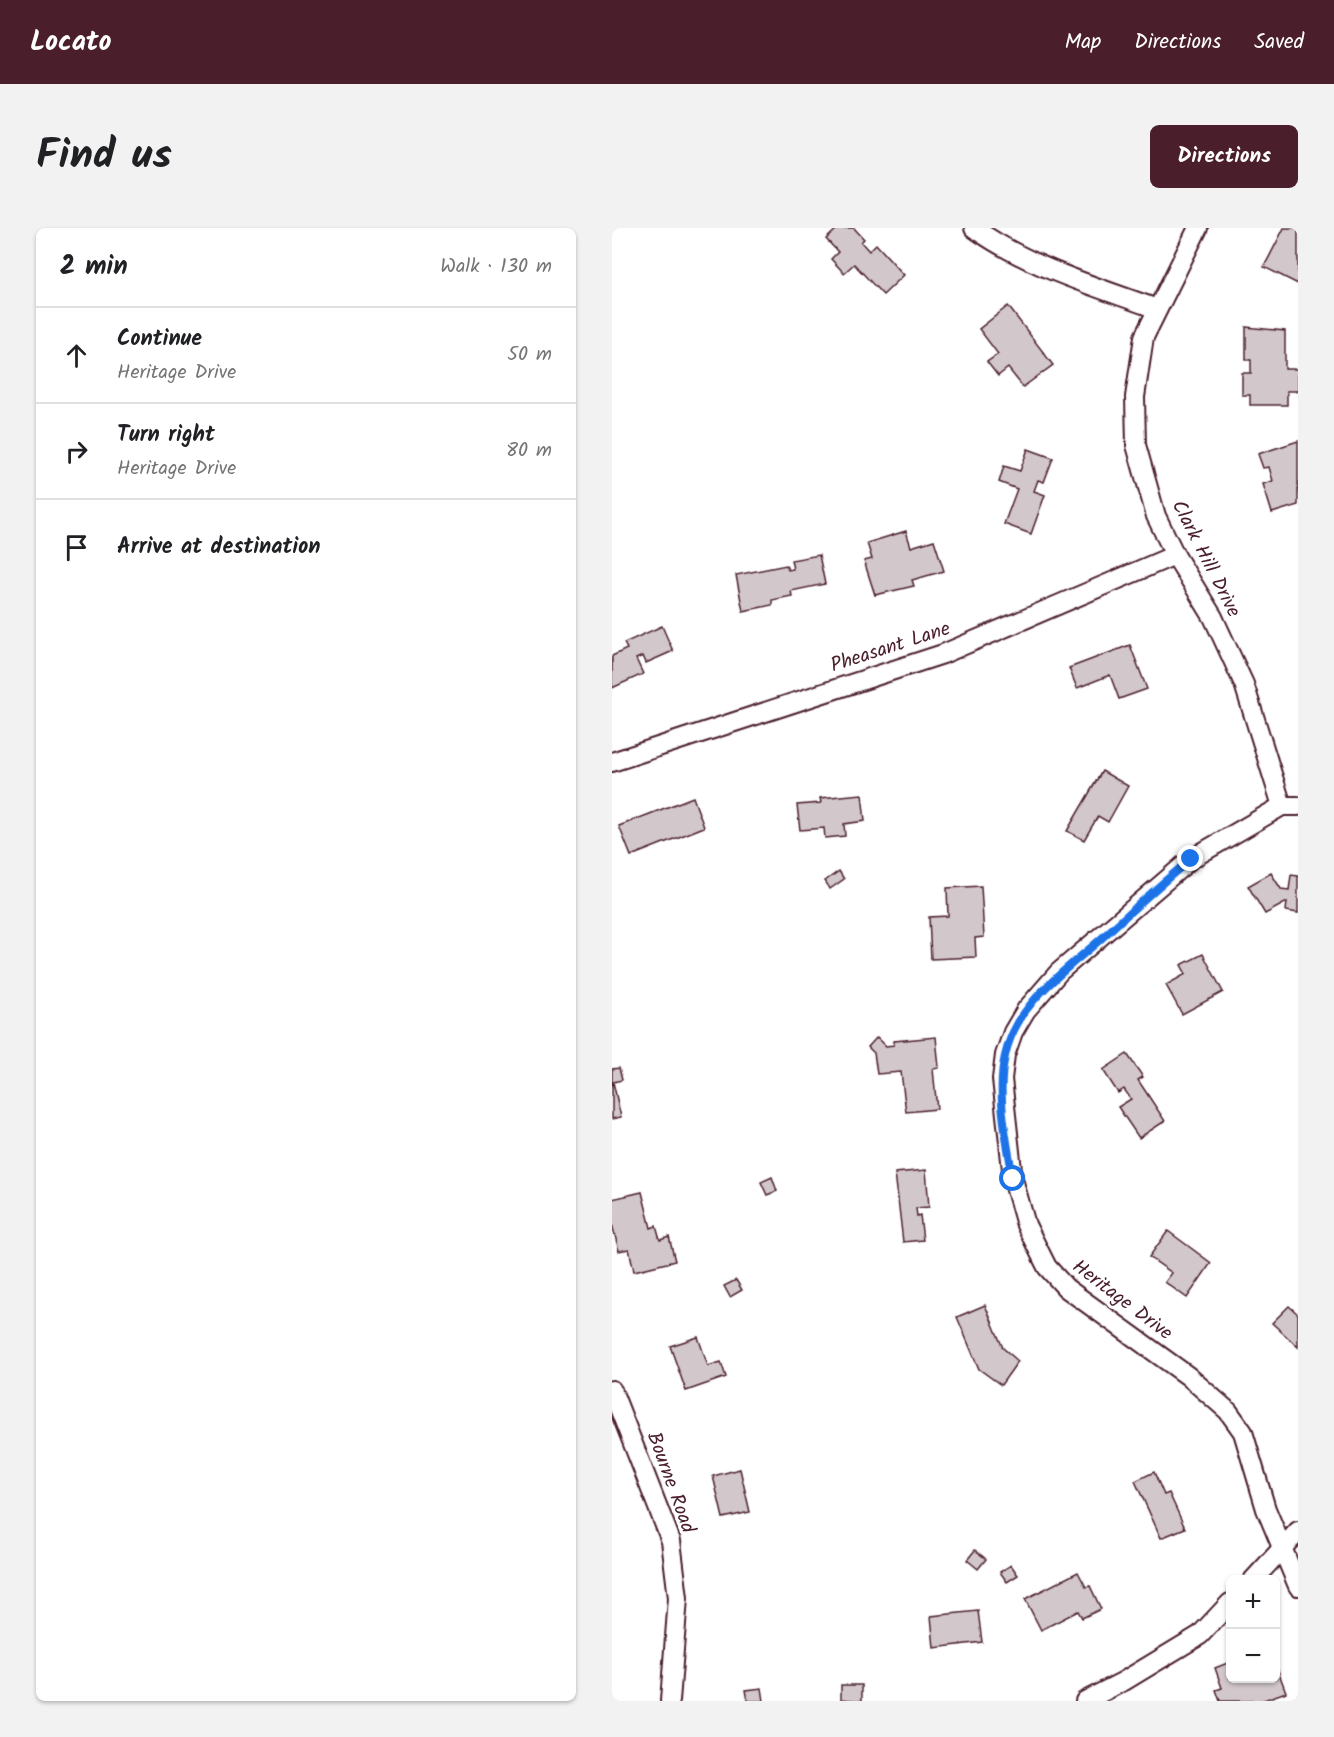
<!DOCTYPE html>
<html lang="en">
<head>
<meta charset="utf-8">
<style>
  :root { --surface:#fff; --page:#f2f2f2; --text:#202124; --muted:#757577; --line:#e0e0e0; --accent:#4a1f2b }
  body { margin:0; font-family:Kalam,sans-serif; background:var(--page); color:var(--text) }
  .controls { position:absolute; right:18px; bottom:18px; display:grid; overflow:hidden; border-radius:9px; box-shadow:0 2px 4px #0004 }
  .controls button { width:54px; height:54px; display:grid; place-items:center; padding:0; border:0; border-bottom:2px solid var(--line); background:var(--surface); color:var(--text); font:30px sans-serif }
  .stop { position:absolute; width:18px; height:18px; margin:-14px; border:4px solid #1a73e8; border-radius:50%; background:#fff }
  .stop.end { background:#1a73e8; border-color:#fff; box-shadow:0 2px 6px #0008 }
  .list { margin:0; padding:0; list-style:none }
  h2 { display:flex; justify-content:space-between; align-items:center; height:78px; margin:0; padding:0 24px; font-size:26px }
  h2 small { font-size:20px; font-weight:400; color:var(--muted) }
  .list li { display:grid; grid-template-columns:39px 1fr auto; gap:18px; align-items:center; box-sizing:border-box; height:96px; padding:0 24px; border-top:2px solid var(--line) }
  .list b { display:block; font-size:22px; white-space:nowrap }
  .list p { margin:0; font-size:20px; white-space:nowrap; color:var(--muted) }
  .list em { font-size:20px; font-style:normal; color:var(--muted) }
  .icon { flex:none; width:33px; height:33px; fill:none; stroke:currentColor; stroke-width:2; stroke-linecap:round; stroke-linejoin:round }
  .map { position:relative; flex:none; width:686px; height:1473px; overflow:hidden; border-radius:9px }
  header { display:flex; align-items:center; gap:36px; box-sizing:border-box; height:84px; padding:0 30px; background:var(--accent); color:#fff }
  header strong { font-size:28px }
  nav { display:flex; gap:33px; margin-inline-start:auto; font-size:21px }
  .intro { display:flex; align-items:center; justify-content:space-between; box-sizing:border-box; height:144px; padding:0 36px }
  h1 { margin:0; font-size:42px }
  .button { padding:15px 27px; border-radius:9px; background:var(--accent); color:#fff; font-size:21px; font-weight:700 }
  main { display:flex; gap:36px; padding:0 36px }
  aside { flex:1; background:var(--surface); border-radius:9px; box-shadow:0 2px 4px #0004 }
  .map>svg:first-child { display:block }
  .building { fill:#d2c7cb; stroke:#4a1f2b; stroke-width:1.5 }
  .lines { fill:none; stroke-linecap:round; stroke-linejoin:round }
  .street-casing { stroke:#4a1f2b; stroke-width:22 }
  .street { stroke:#fff; stroke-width:18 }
  .route { stroke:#1a73e8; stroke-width:8 }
  .labels { text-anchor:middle; stroke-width:6; stroke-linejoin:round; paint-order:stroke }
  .street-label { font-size:20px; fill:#4a1f2b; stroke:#fff }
</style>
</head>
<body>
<header>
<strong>Locato</strong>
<nav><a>Map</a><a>Directions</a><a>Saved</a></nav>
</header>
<div class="intro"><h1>Find us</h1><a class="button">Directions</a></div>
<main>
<aside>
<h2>2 min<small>Walk · 130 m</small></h2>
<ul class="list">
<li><svg class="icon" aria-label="ahead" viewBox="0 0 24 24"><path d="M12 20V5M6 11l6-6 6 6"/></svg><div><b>Continue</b><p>Heritage Drive</p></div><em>50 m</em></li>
<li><svg class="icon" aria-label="right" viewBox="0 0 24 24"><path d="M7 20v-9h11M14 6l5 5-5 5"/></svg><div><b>Turn right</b><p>Heritage Drive</p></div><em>80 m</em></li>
<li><svg class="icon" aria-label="arrive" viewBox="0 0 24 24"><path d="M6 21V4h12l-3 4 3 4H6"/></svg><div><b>Arrive at destination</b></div></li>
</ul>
</aside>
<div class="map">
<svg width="686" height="1473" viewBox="0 0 686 1473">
  <rect width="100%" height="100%" fill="#fff"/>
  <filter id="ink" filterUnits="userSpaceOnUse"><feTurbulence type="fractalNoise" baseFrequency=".0167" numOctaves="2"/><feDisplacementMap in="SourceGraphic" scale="12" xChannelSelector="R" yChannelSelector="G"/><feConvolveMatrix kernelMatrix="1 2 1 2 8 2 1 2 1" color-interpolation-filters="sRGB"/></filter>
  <g filter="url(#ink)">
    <!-- building -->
    <g class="building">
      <polygon points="226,0 242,0 252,11 249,14 257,23 264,16 292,47 271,67 242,36 232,45 219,31 226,24 214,11"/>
      <polygon points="672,0 686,0 686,56 652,39"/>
      <polygon points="396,78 441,137 411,159 396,140 386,148 375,134 386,126 367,101"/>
      <polygon points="634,99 673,103 673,141 686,141 686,163 675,163 675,177 638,177 638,167 630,167 630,145 639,145 639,132 634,132"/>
      <polygon points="686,213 686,277 660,285 651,256 661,253 657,239 651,240 646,226"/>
      <polygon points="416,221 441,230 432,254 426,252 422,263 433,267 419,306 392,296 405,261 387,254 392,238 408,243"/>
      <polygon points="294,303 299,319 322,312 332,343 300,352 302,358 263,367 252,333 260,331 255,315"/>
      <polygon points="207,327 213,356 179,363 180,368 160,372 160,377 131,383 124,347 174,337 176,342 181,341 179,332"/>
      <polygon points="50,398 61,423 34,435 31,428 24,431 31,446 0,460 0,428 15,421 12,415"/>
      <polygon points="518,417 535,461 507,471 498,447 465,460 457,440"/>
      <polygon points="490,543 516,558 496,594 486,588 472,612 455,603"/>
      <polygon points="250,566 253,593 232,596 233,608 213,610 212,600 188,602 185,577 209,575 208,570"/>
      <polygon points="81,569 92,599 19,628 7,598"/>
      <polygon points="227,643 232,651 218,661 213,653"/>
      <polygon points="659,645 669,661 677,662 679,647 686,648 686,685 674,683 675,674 653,686 636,658"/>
      <polygon points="369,658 372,709 363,710 364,729 319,731 317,689 336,688 335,660"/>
      <polygon points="591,726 611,764 570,786 554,757 574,746 569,737"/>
      <polygon points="265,809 274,818 282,817 282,813 324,809 327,840 321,841 325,881 294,884 289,844 265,846 262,825 256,819"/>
      <polygon points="515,826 531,849 526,852 553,893 527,910 506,879 519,871 512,861 506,865 491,842"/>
      <polygon points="7,840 10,852 1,854 9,889 0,891 0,841"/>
      <polygon points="314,942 317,979 304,980 305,988 308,987 311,1012 291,1014 283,945"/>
      <polygon points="160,949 165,963 155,967 149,954"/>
      <polygon points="30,964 39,1000 44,998 48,1012 57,1009 63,1033 22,1043 17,1021 7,1023 0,996 0,971"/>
      <polygon points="556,1003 599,1035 575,1070 553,1054 560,1045 537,1029"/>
      <polygon points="124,1052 130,1062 118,1069 112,1058"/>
      <polygon points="373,1077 391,1120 406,1133 389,1157 367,1141 345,1089"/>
      <polygon points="677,1078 686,1086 686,1119 660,1095"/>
      <polygon points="86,1109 96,1138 109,1134 114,1149 74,1163 58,1118"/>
      <polygon points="128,1241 138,1284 111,1290 101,1248"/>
      <polygon points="542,1244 552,1267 557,1265 573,1300 549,1310 523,1253"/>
      <polygon points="363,1322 374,1331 366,1341 355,1332"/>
      <polygon points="399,1337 406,1347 395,1354 388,1344"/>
      <polygon points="466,1344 474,1359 478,1358 489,1381 470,1390 466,1383 429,1402 413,1371"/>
      <polygon points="366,1383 370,1414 322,1420 319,1388"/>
      <polygon points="618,1434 618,1450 664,1450 665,1440 674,1464 649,1473 608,1473 604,1462 610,1460 603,1440"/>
      <polygon points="229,1457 250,1457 250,1473 229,1471"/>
      <polygon points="150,1460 152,1473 136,1473 134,1462"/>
    </g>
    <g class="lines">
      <defs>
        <g id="street">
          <path d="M 362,0 C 416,39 483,58 545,81"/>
          <polyline points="586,0 532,109 523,169 524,217 544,288 563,327 601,389 632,456 670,578"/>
          <polyline points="0,534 331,426 563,327"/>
          <polyline points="686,578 670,578 579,631 447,744 414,782 401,804 393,827 390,851 401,951 414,997 435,1039 454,1060 576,1148 616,1183 631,1204 654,1281 686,1358"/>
          <polyline points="0,1162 59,1313 66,1370 58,1473"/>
          <polyline points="641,1352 686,1303"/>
          <polyline points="473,1473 512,1453 588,1407 618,1375"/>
        </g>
      </defs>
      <!-- street casing -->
      <use href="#street" class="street-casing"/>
      <!-- street -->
      <use href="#street" class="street"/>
    </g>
  </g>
  <g class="lines" filter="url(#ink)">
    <!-- route -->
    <path class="route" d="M 401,951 C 395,912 384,867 393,828 C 404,775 452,744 490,710 C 519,683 548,656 579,631"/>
  </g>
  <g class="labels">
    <!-- street labels -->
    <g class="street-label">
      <text transform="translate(595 330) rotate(63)" y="7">Clark Hill Drive</text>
      <text transform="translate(278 418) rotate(-18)" y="7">Pheasant Lane</text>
      <text transform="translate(511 1071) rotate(37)" y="7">Heritage Drive</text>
      <text transform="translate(60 1254) rotate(70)" y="7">Bourne Road</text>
    </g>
  </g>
</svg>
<div class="controls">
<button>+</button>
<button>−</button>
</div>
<div class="stop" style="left:401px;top:951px"></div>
<div class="stop end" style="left:579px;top:631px"></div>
</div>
</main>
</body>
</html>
